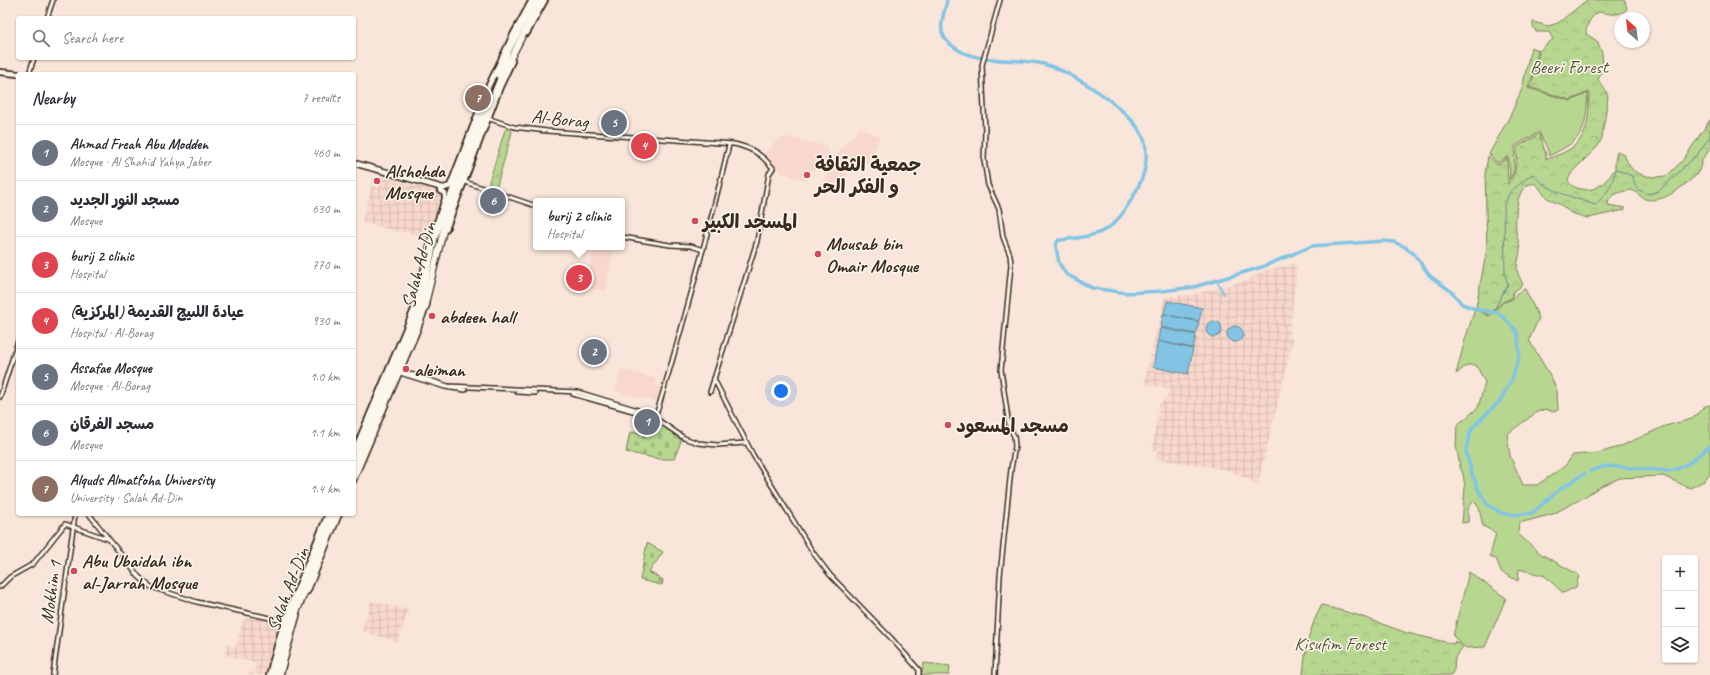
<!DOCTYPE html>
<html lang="en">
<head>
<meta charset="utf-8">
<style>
  :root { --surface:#fff; --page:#f7f7f7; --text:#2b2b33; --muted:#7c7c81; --line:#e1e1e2; --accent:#0b8043 }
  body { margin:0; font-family:Caveat,"Playpen Sans Arabic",sans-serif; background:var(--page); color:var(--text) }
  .controls { position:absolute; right:12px; bottom:12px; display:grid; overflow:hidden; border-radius:4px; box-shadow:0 1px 3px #0004 }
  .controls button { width:36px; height:36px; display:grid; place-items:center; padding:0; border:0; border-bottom:1px solid var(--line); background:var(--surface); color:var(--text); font:20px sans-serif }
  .compass { position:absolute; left:1614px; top:12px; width:36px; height:36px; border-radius:50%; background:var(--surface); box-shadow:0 1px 3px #0004; rotate:332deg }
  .you { position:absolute; left:781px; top:391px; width:14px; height:14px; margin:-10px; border:3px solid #fff; border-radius:50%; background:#1a73e8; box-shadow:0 0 0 6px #1a73e833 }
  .badge { display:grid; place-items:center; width:26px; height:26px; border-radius:50%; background:var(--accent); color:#fff; font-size:13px; font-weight:700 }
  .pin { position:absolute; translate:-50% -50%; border:2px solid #fff; box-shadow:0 1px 4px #0006 }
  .popup { position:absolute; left:533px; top:198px; width:92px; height:52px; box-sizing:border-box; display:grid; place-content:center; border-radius:4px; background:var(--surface); filter:drop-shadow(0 1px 3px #0005); font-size:13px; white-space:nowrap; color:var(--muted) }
  .popup b { font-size:15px; color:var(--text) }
  .popup::after { content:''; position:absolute; left:50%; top:100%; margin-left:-8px; border:8px solid transparent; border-top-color:var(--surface) }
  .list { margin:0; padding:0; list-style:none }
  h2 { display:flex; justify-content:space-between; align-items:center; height:52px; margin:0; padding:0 16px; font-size:17px }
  h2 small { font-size:13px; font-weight:400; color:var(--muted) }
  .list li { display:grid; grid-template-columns:26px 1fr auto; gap:12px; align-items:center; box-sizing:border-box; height:56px; padding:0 16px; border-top:1px solid var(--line) }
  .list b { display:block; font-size:15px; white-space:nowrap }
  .list p { margin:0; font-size:13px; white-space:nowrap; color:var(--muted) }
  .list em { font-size:13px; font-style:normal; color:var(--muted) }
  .icon { flex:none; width:22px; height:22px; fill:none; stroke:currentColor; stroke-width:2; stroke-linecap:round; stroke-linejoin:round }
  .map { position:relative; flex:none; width:1710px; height:675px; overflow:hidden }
  .search { position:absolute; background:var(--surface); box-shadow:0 1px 3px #0004; left:16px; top:16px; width:340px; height:44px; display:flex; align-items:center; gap:10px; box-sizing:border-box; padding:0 14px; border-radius:4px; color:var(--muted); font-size:15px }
  .panel { position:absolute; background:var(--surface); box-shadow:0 1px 3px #0004; left:16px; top:72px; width:340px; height:444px; border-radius:4px }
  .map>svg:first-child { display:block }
  .built { fill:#f8d8cc }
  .industrial { fill:url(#industrial-grid) }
  .green { fill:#b7d790; stroke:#798057 }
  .forest { fill:url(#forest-crowns); stroke:#798057 }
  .cemetery { fill:url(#cemetery-stones); stroke:#798057 }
  .park { fill:url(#park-tufts); stroke:#798057 }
  .water { fill:#83c4e4; stroke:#668695 }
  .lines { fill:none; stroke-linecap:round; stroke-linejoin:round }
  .stream { stroke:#668695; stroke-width:1 }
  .canal { stroke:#83c4e4; stroke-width:2 }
  .river { stroke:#83c4e4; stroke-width:3.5 }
  .minor-casing { stroke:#3b2a1e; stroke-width:6 }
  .major-casing { stroke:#3b2a1e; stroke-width:8 }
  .highway-casing { stroke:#3b2a1e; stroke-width:8 }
  .minor { stroke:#fbf7ec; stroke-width:3 }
  .major { stroke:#fbf7ec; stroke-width:4.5 }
  .highway { stroke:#fbf7ec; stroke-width:5.5 }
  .poi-dot { fill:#d1495b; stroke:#fbf7ec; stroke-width:1.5 }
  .labels { text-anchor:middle; stroke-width:3; stroke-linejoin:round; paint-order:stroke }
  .park-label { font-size:19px; fill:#5a553a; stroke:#fbf7ec }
  .street-label { font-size:19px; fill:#3b2a1e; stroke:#fbf7ec }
  .poi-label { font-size:19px; font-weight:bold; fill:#3b2a1e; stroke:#fbf7ec; text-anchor:start }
</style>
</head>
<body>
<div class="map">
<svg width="1710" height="675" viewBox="0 0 1710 675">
  <defs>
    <pattern id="industrial-grid" width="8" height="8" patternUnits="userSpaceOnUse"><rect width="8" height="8" fill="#f8d8cc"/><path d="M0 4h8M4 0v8" fill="none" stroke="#d6baaf"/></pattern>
    <pattern id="forest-crowns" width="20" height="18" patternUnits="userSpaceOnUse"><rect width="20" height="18" fill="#b7d790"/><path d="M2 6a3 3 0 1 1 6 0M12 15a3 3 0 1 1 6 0" fill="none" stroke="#9eb97c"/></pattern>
    <pattern id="cemetery-stones" width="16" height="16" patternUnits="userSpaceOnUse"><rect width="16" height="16" fill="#b7d790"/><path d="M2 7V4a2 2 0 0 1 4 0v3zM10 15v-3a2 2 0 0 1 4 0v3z" fill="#9eb97c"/></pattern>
    <pattern id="park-tufts" width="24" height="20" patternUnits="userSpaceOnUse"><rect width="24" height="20" fill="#b7d790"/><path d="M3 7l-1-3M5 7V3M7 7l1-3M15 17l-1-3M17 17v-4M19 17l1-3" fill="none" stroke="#9eb97c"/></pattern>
  </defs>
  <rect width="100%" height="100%" fill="#f9e5d9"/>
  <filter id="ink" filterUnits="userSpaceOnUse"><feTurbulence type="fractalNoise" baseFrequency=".025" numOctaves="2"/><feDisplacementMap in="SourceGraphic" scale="8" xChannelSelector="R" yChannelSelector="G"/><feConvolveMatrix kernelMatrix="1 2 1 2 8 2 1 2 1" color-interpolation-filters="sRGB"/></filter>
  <g filter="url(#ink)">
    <!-- built -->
    <g class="built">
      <polygon points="860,128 880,136 869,162 855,164 846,159 841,169 848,173 842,181 833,185 822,183 841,148"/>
      <polygon points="786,137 826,146 830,155 830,160 809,173 807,181 782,173 773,162 772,163 763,155 778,140"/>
      <polygon points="594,247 611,247 613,249 606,291 586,288"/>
      <polygon points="621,369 657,379 655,386 663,387 659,403 616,391"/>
    </g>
    <!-- industrial -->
    <g class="industrial">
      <polygon points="382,177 442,192 444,196 429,239 404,231 402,233 362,222 372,186 379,188"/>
      <polygon points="1294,264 1297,267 1289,337 1293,340 1258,484 1230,471 1218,468 1156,459 1157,450 1152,450 1159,405 1167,398 1169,389 1144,384 1165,297 1189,295 1207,291 1248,280 1263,271"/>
      <polygon points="371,601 408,610 398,642 362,631"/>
      <polygon points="249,615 282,622 268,675 248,675 249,672 253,673 257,663 225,655 227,645 236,647 242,623"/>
    </g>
    <!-- green -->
    <g class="green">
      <path d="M 1531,47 L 1538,50 L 1534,72 L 1528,88 L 1571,101 L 1588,93 C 1585,131 1586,138 1549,156 C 1549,148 1542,140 1539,132 L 1515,146 L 1514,172 L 1509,180 L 1510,172 L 1508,156 L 1500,162 L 1496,162 L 1489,154 L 1510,116 L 1522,89 Z"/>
      <polygon points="1525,289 1539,318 1529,340 1551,377 1557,391 1558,410 1553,412 1546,409 1537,412 1507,434 1510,456 1523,485 1537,485 1565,466 1573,455 1598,453 1619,447 1665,426 1692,419 1705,406 1710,405 1710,473 1704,481 1690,488 1663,476 1620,478 1601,486 1581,499 1553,514 1519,523 1518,534 1541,554 1579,575 1576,587 1563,593 1545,576 1519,569 1518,581 1501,572 1497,560 1490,556 1496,533 1483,526 1479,508 1474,501 1468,508 1468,522 1462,523 1465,487 1463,474 1460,467 1456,445 1457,425 1478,408 1485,382 1476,365 1467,365 1456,374 1465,340 1475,309 1489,316 1504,302 1513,299 1517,293"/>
      <polygon points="1469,572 1506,598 1485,647 1466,648 1453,636"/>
    </g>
    <!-- forest -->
    <g class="forest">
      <path d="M 1587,0 L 1625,0 L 1627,9 C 1617,18 1609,13 1599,12 C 1591,16 1586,25 1586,34 L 1597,41 L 1602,53 L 1603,67 L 1598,80 L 1606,91 L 1608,97 L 1602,138 L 1598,146 L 1572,172 L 1568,180 C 1569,184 1572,186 1577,188 C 1595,194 1605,183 1615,169 L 1615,162 L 1617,151 L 1624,154 C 1626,159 1628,164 1631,168 C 1639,177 1657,179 1668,175 L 1683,160 L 1710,120 L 1710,149 L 1702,160 L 1698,174 C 1684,185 1665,204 1645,199 C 1640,197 1637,192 1632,190 C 1623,191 1608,194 1608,205 L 1625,208 L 1625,210 L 1588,218 L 1571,213 L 1561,205 L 1547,198 L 1536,184 C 1515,180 1515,219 1516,232 C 1517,238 1520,244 1520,250 C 1520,256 1517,262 1517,268 C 1517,273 1521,280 1523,285 L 1513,292 L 1512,298 L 1502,302 L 1489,316 L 1476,307 L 1487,248 L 1485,174 L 1488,156 L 1496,164 L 1500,164 L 1507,158 L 1508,184 C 1518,172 1516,161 1517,147 L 1539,134 L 1546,154 L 1546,159 C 1587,147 1589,130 1589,92 L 1570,100 L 1529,87 L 1536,72 L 1539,51 L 1553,39 L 1549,32 L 1536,32 L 1533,26 L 1533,22 L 1548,26 L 1558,23 Z"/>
      <path d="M 1322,605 L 1360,616 L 1407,633 L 1454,644 L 1455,641 L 1463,647 L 1455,657 L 1454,670 L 1451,675 L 1303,675 C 1305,650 1309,627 1322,605 Z"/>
    </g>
    <!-- cemetery -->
    <g class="cemetery">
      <polygon points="656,420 675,432 681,441 674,459 659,459 626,452 630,432 650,434"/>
      <polygon points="647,543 663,552 649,572 663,580 662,585 640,580"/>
    </g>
    <!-- park -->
    <g class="park">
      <polygon points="507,128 510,129 512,132 497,185 493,187 490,186 489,182 505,130"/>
      <polygon points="924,663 950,666 949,675 921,675"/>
    </g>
    <!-- water -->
    <g class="water">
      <polygon points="1167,301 1202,308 1199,321 1164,314"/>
      <polygon points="1163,314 1199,322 1196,334 1161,327"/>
      <circle cx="1214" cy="329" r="8"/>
      <circle cx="1235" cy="334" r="8"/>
      <polygon points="1160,328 1196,335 1193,348 1158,341"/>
      <polygon points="1158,341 1193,349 1188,374 1153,367"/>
    </g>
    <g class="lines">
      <!-- stream -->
      <path class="stream" d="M 1493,312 L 1508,284 L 1505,275 L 1504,205 L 1510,192 L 1532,174 C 1550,193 1572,196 1595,205 C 1608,193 1612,186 1616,169 L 1632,176 L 1637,189 L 1648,194 L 1659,191 L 1697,155 L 1710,136"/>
      <!-- canal -->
      <polyline class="canal" points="1217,281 1224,294"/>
      <!-- river -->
      <g class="river">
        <path d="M 947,0 C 944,16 935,32 950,44 C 975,66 1013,57 1043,64 C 1071,70 1139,114 1145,143 C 1150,168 1139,188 1126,208 C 1110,236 1089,237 1059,240 L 1057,242 L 1056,247 L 1059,263 L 1066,274 L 1092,288 L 1127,293 L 1162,291 L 1194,287 L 1262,267 L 1312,246 L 1384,241 L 1394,242 L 1405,247 L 1414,254 L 1430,276 L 1452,292 L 1462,304 L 1478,310 L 1499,313 L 1516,330 L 1518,336 L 1519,357 L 1512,379 L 1500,401 L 1472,428 L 1467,444 L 1466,453 L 1472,474 L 1479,491 L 1487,504 L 1501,513 L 1515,515 L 1532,513 L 1559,490 L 1585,473"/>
        <path d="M 1590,471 L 1607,466 L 1668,471 C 1686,469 1696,457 1710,446"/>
      </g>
      <defs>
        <g id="minor">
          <polyline points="47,18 53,0"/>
          <polyline points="29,74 34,58"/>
          <path d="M 487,118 L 514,127 L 547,131 L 734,144 C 752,148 761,154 773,168 L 769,174 L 757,241 L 710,392"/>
          <polyline points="462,181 536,206"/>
          <polyline points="622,237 670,245 691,246 703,250"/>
          <polyline points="401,371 448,386 578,392 648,413 684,438 698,443 717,445 746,443"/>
          <polyline points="400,373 445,387 465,390"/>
          <polyline points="714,379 753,455 814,554 830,575 891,638 919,670 919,675"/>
          <polyline points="517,392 535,393"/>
          <polyline points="573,394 647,415 652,415"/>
          <polyline points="0,397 18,341"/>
          <path d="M 654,417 L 658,409 C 684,322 708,234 729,145"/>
          <polyline points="354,481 417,333 428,304"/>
          <polyline points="89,514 139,577 151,587 197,602 284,621"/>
          <polyline points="0,587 10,577 33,564 65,524 108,539"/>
          <polyline points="308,592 340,514"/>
          <polyline points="53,675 75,514"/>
          <polyline points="281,675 298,615"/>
          <polyline points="995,675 1000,576 1011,469 1015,446 1014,436 1009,426 1001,370 1011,265 1010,255 1003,237 999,209 988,185 984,160 985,131 982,65 1000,0"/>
        </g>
        <g id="major">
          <polyline points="527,33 545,0"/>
          <polyline points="0,72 18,74"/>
          <polyline points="354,163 443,188"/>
          <polyline points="444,188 450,186 489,85 513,35 532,0"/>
          <polyline points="446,229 500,87 512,61"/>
          <polyline points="354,452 415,307 432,237 445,199 445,194 440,190"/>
          <polyline points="269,675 284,621 328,514"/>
        </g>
        <g id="highway">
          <polyline points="498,75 509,49 536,0"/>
          <polyline points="354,461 421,302 435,237 486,103"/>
          <polyline points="354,472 420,317 426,301 446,220 474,144 500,79 541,0"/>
          <polyline points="273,675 290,616 332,514"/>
          <polyline points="278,675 292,623 337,514"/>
        </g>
      </defs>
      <!-- minor casing -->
      <use href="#minor" class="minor-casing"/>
      <!-- major casing -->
      <use href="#major" class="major-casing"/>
      <!-- highway casing -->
      <use href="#highway" class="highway-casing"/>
      <!-- minor -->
      <use href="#minor" class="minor"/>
      <!-- major -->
      <use href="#major" class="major"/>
      <!-- highway -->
      <use href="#highway" class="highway"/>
    </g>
  </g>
  <!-- markers -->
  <g class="poi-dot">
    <circle cx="807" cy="175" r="4"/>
    <circle cx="377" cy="181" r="4"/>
    <circle cx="695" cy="221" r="4"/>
    <circle cx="818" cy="254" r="4"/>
    <circle cx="432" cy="316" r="4"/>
    <circle cx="406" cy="369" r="4"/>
    <circle cx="948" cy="425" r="4"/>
    <circle cx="74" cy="571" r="4"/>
  </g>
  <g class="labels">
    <!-- park labels -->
    <g class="park-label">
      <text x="1569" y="73">Beeri Forest</text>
      <text x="1340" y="650">Kisufim Forest</text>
    </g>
    <!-- street labels -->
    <g class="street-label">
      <text transform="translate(560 118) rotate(6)" y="7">Al-Borag</text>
      <text transform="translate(418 265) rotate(-75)" y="7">Salah Ad-Din</text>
      <text transform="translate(287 589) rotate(-69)" y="7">Salah Ad-Din</text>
      <text transform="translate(50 592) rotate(-82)" y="7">Mokhim 1</text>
    </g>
    <!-- poi labels -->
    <g class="poi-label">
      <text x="815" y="171">جمعية الثقافة<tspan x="815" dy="22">و الفكر الحر</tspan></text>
      <text x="385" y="177">Alshohda<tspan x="385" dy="22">Mosque</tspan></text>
      <text x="703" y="228">المسجد الكبير</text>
      <text x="826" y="250">Mousab bin<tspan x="826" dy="22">Omair Mosque</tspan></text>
      <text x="440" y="323">abdeen hall</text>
      <text x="414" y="376">aleiman</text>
      <text x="956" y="432">مسجد المسعود</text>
      <text x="82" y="567">Abu Ubaidah ibn<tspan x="82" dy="22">al-Jarrah Mosque</tspan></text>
    </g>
  </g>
</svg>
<div class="controls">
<button>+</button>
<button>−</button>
<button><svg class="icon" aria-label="layers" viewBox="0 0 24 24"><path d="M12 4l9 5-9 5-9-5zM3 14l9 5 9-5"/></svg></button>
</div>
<svg class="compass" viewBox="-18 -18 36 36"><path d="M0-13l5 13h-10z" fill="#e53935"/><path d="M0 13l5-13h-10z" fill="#7c7c81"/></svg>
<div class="you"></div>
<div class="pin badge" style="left:647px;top:422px;background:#6b7280">1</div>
<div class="pin badge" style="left:594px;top:352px;background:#6b7280">2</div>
<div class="pin badge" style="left:579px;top:278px;background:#e0444e">3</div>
<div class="popup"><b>burij 2 clinic</b>Hospital</div>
<div class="pin badge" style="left:644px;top:146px;background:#e0444e">4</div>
<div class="pin badge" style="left:614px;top:123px;background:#6b7280">5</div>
<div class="pin badge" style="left:493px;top:201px;background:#6b7280">6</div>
<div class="pin badge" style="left:478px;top:98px;background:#8d6e63">7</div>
<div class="search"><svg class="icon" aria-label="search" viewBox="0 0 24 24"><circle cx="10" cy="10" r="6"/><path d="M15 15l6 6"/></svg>Search here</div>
<section class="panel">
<h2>Nearby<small>7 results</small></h2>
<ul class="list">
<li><span class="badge" style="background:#6b7280">1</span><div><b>Ahmad Freah Abu Modden</b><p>Mosque · Al Shahid Yahya Jaber</p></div><em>460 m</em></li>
<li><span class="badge" style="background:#6b7280">2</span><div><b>مسجد النور الجديد</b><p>Mosque</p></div><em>630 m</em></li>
<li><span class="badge" style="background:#e0444e">3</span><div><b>burij 2 clinic</b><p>Hospital</p></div><em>770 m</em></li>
<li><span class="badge" style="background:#e0444e">4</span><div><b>عيادة اللىيج القديمة (المركزية)</b><p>Hospital · Al-Borag</p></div><em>930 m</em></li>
<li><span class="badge" style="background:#6b7280">5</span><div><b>Assafae Mosque</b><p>Mosque · Al-Borag</p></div><em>1.0 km</em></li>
<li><span class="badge" style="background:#6b7280">6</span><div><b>مسجد الفرقان</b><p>Mosque</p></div><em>1.1 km</em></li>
<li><span class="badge" style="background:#8d6e63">7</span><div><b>Alquds Almatfoha University</b><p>University · Salah Ad-Din</p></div><em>1.4 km</em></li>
</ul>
</section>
</div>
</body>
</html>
